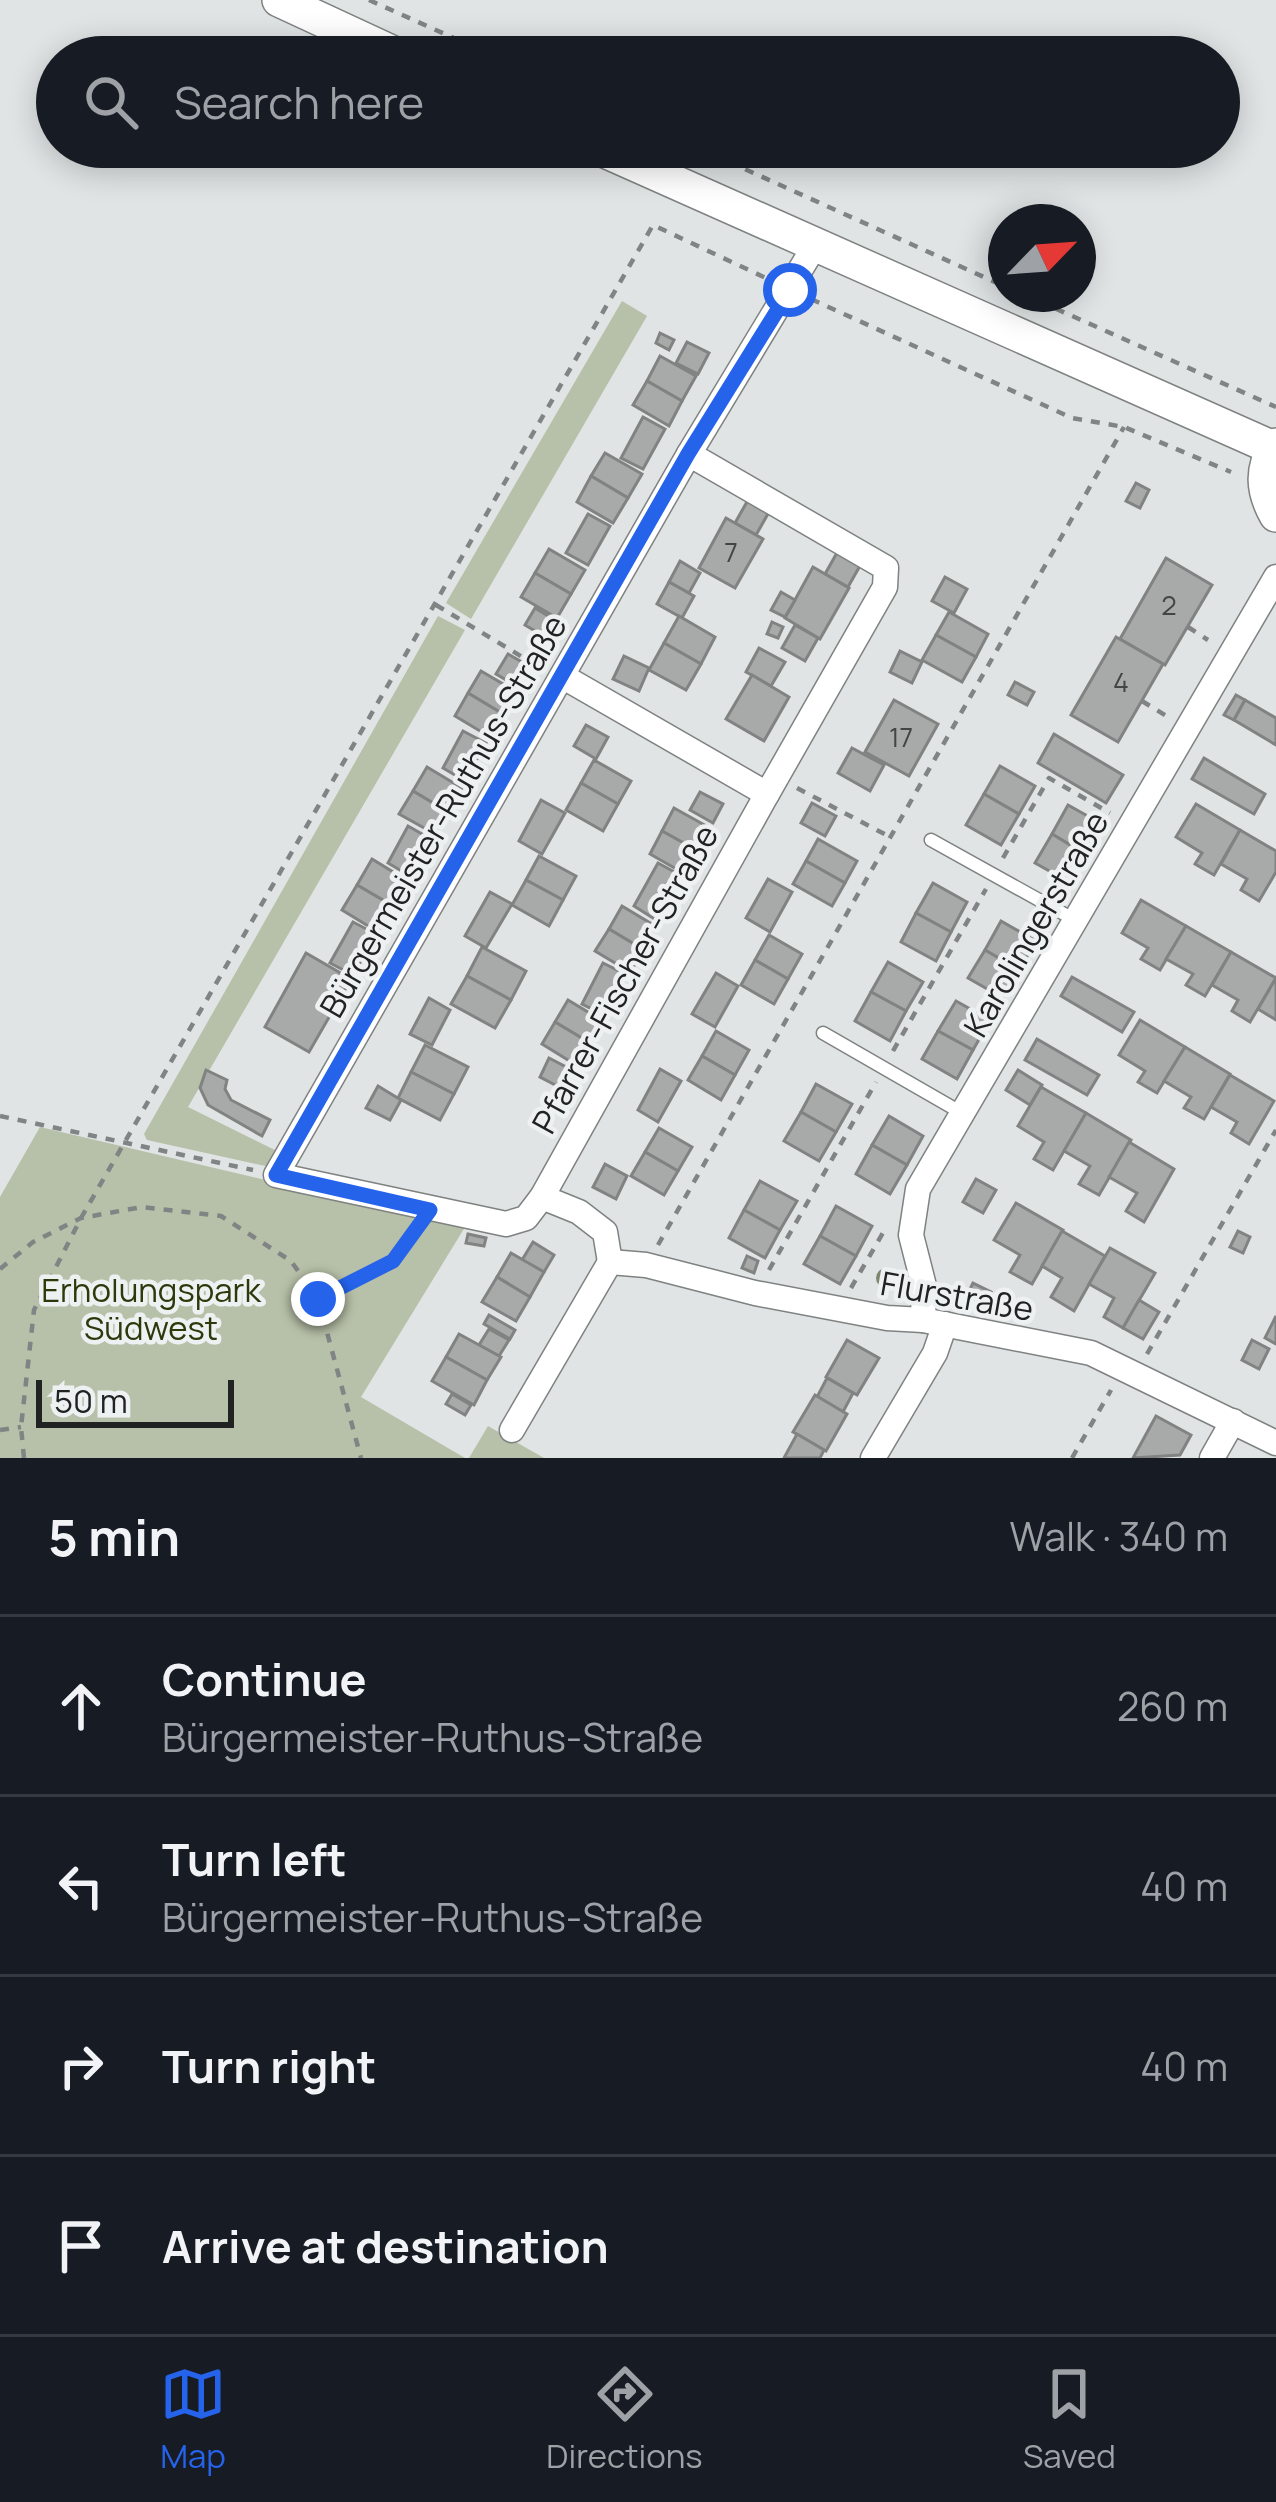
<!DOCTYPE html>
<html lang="en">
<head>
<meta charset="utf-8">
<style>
  :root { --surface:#171b24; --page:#242831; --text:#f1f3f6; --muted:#9ea1a6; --line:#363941; --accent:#2563eb }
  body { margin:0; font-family:Manrope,sans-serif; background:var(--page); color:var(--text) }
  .compass { position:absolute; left:988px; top:204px; width:108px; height:108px; border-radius:50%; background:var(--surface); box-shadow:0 6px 30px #0003; rotate:65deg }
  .scale { position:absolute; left:36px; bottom:30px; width:198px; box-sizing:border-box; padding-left:12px; border:6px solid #212323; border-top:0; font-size:33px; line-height:42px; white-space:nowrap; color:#212323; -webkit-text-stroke:9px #edf1f1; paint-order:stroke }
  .stop { position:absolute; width:36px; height:36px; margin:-27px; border:9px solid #2563eb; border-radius:50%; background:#fff }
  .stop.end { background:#2563eb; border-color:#fff; box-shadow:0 3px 12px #0008 }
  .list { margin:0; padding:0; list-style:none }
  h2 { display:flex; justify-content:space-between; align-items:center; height:156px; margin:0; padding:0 48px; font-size:51px }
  h2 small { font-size:39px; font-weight:400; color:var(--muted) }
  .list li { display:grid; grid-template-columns:78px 1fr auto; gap:36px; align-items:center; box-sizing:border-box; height:180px; padding:0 48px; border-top:3px solid var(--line) }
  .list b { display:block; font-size:45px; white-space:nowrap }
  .list p { margin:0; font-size:39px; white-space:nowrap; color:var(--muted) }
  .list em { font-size:39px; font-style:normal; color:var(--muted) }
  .icon { flex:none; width:66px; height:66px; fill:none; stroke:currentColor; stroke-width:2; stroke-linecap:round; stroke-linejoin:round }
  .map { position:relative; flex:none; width:1276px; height:1458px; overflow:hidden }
  .search { position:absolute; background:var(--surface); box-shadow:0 6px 30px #0003; left:36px; right:36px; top:36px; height:132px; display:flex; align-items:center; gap:30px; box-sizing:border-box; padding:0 42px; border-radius:66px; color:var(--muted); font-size:45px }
  .sheet { height:876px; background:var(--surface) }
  nav { display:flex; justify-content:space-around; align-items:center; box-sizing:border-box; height:168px; border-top:3px solid var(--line); background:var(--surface); font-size:33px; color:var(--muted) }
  nav a { display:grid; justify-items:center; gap:6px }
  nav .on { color:var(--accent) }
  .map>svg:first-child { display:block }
  .green { fill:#b7c0a8 }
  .building { fill:#a7aaa8; stroke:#808381; stroke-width:3 }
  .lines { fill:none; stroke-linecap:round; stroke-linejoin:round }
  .lane-casing { stroke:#7e8281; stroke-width:15 }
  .street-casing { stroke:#7e8281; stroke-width:27 }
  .secondary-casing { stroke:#7e8281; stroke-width:36 }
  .path { stroke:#818484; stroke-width:4.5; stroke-dasharray:9 9; stroke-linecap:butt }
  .lane { stroke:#fff; stroke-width:12 }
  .street { stroke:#fff; stroke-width:24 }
  .secondary { stroke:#fff; stroke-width:33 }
  .tree { fill:#7d866d }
  .route { stroke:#2563eb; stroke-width:15 }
  .labels { text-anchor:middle; stroke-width:9; stroke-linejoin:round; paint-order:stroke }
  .number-label { font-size:27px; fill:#424544 }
  .street-label { font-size:33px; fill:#212323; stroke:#edf1f1 }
  .park-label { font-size:33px; fill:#2c3a0b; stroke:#edf1f1 }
</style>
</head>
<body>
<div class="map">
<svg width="1276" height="1458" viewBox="0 0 1276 1458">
  <rect width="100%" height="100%" fill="#e0e4e4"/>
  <!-- green -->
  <g class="green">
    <polygon points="622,301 647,316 471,619 446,603"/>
    <polygon points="438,616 465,630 188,1107 279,1152 270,1167 147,1140 144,1134"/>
    <polygon points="40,1127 465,1227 361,1397 465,1458 0,1458 0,1197"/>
    <polygon points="488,1426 544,1458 469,1458"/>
  </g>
  <!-- building -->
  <g class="building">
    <polygon points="660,333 674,340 669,350 656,343"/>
    <polygon points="687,342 709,353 698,374 676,363"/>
    <polygon points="660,356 696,376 682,401 647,381"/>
    <polygon points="647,381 682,401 669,426 633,405"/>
    <polygon points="643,417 665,429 643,469 621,458"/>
    <polygon points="605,453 642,474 628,498 591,476"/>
    <polygon points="591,476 628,498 613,523 577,502"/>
    <polygon points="1136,483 1149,490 1140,508 1126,501"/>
    <polygon points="748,500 769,512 756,535 735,523"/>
    <polygon points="588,514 610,526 588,565 566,553"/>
    <polygon points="726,518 763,539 735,588 699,568"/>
    <polygon points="549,549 585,570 571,594 535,573"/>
    <polygon points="838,551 861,564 848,587 825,574"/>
    <polygon points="1166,558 1212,585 1165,665 1120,639"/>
    <polygon points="680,561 700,573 689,593 669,582"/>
    <polygon points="813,567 849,588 820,639 785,618"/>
    <polygon points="535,573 571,594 557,618 521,597"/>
    <polygon points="945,577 967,589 954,613 932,601"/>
    <polygon points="669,582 694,596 682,618 657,604"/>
    <polygon points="781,592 795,600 785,617 771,610"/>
    <polygon points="535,608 555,620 545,637 525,625"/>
    <polygon points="949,612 988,634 976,657 936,635"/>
    <polygon points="679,616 715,637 701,664 664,643"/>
    <polygon points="772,622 783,627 778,638 767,634"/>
    <polygon points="795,625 818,638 805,661 782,648"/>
    <polygon points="936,635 976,657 962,682 922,660"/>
    <polygon points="1116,637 1163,664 1118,742 1071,715"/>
    <polygon points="664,643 701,664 686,690 649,670"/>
    <polygon points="759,648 785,662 771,686 746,672"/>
    <polygon points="900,651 922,662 912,683 890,672"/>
    <polygon points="508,654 529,666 518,687 496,674"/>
    <polygon points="624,656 649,668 639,691 613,679"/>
    <polygon points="481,671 517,692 503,714 468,693"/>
    <polygon points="752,675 789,697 764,741 726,719"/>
    <polygon points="1015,682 1034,692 1027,705 1008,695"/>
    <polygon points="468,693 503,714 490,737 455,716"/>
    <polygon points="1236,695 1245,700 1234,720 1224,715"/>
    <polygon points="894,700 938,724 909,776 865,752"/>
    <polygon points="1245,700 1276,718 1276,745 1234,720"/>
    <polygon points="586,725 608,737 596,759 574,746"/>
    <polygon points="463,731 486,743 465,781 443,768"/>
    <polygon points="1054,734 1123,775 1106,803 1038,763"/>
    <polygon points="852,748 884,765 870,791 838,773"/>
    <polygon points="1204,758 1265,794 1254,814 1192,779"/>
    <polygon points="594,760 631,781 618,804 581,783"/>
    <polygon points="1000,766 1035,786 1019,814 984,794"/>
    <polygon points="427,767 462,788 448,812 413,791"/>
    <polygon points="581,783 618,804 603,831 566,810"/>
    <polygon points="413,791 448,812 435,834 399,814"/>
    <polygon points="700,792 723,804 713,823 690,810"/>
    <polygon points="984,794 1019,814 1001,845 966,825"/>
    <polygon points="541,800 565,813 542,854 519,841"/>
    <polygon points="812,803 836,816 825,836 801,823"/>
    <polygon points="1196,804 1240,830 1214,875 1195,864 1202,853 1176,837"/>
    <polygon points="1068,805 1102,824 1085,854 1052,834"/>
    <polygon points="674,808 710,828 698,851 662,831"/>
    <polygon points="408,826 431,839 410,876 388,863"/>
    <polygon points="1240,830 1276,851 1276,872 1259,901 1241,890 1247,879 1221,864"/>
    <polygon points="662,831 698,851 685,874 650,854"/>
    <polygon points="1052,834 1085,854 1069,882 1035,863"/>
    <polygon points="818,839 857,861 845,883 806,861"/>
    <polygon points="539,856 576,876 563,900 526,880"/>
    <polygon points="372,859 408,881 393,906 357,885"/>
    <polygon points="806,861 845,883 832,906 793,884"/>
    <polygon points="658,863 682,876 656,920 634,906"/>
    <polygon points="768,879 792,892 770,932 746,918"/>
    <polygon points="526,880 563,900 549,926 512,905"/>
    <polygon points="933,883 967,902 951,932 916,913"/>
    <polygon points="357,885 393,906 378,932 342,910"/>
    <polygon points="490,892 512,904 486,948 465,936"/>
    <polygon points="1141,900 1186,926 1160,970 1141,959 1148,948 1122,933"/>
    <polygon points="622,906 657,927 644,950 609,929"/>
    <polygon points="916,913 951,932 936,961 901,942"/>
    <polygon points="1001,921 1036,941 1019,970 985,950"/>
    <polygon points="353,922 376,934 353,975 330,963"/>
    <polygon points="1186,926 1231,952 1205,996 1186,985 1193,974 1166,959"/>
    <polygon points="609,929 644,950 630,972 595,951"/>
    <polygon points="769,935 802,954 788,979 755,960"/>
    <polygon points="482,947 526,971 511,1000 467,976"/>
    <polygon points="985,950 1019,970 1003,998 968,978"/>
    <polygon points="1231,952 1276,978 1250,1022 1232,1011 1238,1000 1212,985"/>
    <polygon points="306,953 351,979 309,1052 265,1027"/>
    <polygon points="755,960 788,979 774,1004 741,985"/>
    <polygon points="888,962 923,982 906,1011 871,992"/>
    <polygon points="603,963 625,974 604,1015 582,1004"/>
    <polygon points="716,973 738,986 715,1027 692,1014"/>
    <polygon points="467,976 511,1000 495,1028 451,1004"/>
    <polygon points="1072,977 1134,1012 1122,1032 1061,996"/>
    <polygon points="1276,978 1276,1020 1258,1009"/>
    <polygon points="871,992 906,1011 890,1041 855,1021"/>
    <polygon points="429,998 450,1010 432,1045 410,1034"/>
    <polygon points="568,1000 603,1021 590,1043 555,1022"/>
    <polygon points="956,1001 990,1020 973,1050 938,1031"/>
    <polygon points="1140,1020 1185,1047 1157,1093 1138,1082 1145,1071 1119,1055"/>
    <polygon points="555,1022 590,1043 576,1065 542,1044"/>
    <polygon points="716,1031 749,1050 735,1075 702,1056"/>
    <polygon points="938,1031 973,1050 957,1079 922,1059"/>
    <polygon points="1037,1039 1099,1075 1087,1095 1025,1060"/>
    <polygon points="425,1045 468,1067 454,1094 411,1072"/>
    <polygon points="1185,1047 1230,1074 1204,1119 1184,1108 1191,1097 1164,1081"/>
    <polygon points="702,1056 735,1075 721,1100 688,1080"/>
    <polygon points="549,1058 570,1069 561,1088 540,1077"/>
    <polygon points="660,1069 681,1081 658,1122 638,1110"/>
    <polygon points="206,1070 227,1080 225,1089 231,1100 270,1120 262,1136 208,1105 200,1088"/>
    <polygon points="1018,1070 1042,1085 1030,1105 1006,1090"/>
    <polygon points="411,1072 454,1094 440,1120 398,1098"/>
    <polygon points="1230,1075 1274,1101 1249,1144 1231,1133 1237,1122 1211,1107"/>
    <polygon points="816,1084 852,1104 836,1132 801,1112"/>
    <polygon points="378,1086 401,1100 390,1120 366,1108"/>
    <polygon points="1041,1087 1086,1113 1053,1170 1034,1159 1044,1142 1018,1126"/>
    <polygon points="801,1112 836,1132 819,1161 784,1141"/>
    <polygon points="1086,1113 1131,1140 1099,1195 1079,1184 1090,1166 1064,1151"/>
    <polygon points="889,1116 923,1136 907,1165 872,1145"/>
    <polygon points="659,1128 692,1147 678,1171 645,1152"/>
    <polygon points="1129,1142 1174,1169 1144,1222 1126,1211 1137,1193 1109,1177"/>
    <polygon points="872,1145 907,1165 890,1194 856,1174"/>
    <polygon points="645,1152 678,1171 664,1195 631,1176"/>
    <polygon points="605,1164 627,1176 616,1199 593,1187"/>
    <polygon points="976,1179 996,1190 983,1213 963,1202"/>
    <polygon points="760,1181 797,1201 780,1230 744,1210"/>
    <polygon points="1016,1203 1063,1230 1032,1284 1010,1272 1020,1255 994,1240"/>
    <polygon points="836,1206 872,1226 856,1256 820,1236"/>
    <polygon points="744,1210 780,1230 765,1258 729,1238"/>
    <polygon points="1062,1231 1105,1256 1074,1311 1051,1297 1062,1278 1042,1266"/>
    <polygon points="1238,1231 1250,1237 1243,1253 1230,1247"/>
    <polygon points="468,1234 486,1238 484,1246 466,1243"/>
    <polygon points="820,1236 856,1256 840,1284 804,1264"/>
    <polygon points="533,1242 554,1255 544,1272 522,1260"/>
    <polygon points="1110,1248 1155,1273 1123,1328 1104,1317 1114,1298 1089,1284"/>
    <polygon points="511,1253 544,1272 530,1297 497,1277"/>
    <polygon points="747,1256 758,1261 754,1273 742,1268"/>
    <polygon points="497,1277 530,1297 516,1321 482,1302"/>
    <polygon points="973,1283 991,1292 985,1304 967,1295"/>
    <polygon points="1139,1300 1159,1312 1143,1339 1123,1328"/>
    <polygon points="489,1315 515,1330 510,1339 484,1324"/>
    <polygon points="1276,1316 1276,1344 1265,1338"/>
    <polygon points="489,1329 509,1340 499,1356 479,1345"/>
    <polygon points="459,1334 501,1357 487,1380 446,1357"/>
    <polygon points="847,1340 879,1358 857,1395 826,1377"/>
    <polygon points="1252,1340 1269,1349 1259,1369 1242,1360"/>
    <polygon points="446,1357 487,1380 474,1405 432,1381"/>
    <polygon points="827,1378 853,1393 843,1412 817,1397"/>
    <polygon points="452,1394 471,1405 465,1415 446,1404"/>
    <polygon points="815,1395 847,1414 826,1451 793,1432"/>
    <polygon points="1156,1416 1191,1435 1180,1455 1133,1458"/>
    <polygon points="797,1434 824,1450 820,1458 784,1458"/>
  </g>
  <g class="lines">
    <defs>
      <g id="lane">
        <polyline points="931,840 1075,920"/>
        <polyline points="823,1033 962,1113"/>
      </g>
      <g id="street">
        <polyline points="689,454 886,568 885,587 767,794"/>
        <polyline points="562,676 767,794 542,1197 526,1218 506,1224 276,1175 689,454 814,247"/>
        <polyline points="542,1197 579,1212 605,1232 610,1262"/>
        <polyline points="610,1262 646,1265 755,1293 887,1318 923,1320 1091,1353 1276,1443"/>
        <polyline points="923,1320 924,1286 911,1235 918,1189 1276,577"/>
        <polyline points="512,1430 610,1262"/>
        <polyline points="873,1458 935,1353 945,1324"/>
        <polyline points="1212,1458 1233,1421"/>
      </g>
      <g id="secondary">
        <polyline points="279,0 402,57"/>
        <polyline points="596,147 1273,448"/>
        <path d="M 1276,445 C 1261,469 1262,490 1276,515"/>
      </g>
    </defs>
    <!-- lane casing -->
    <use href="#lane" class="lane-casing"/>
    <!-- street casing -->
    <use href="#street" class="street-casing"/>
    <!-- secondary casing -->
    <use href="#secondary" class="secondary-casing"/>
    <!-- path -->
    <g class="path">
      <polyline points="369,0 496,57"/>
      <polyline points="696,147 1006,287"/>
      <polyline points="1023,294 1276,407"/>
      <polyline points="811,299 1072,418 1124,427 1231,472"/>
      <polyline points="436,605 539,667"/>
      <polyline points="1188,627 1208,640"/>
      <polyline points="1142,701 1168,717"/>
      <polyline points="797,788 892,838"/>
      <polyline points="1003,858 1049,778 1110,813"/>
      <polyline points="893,1051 986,889"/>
      <polyline points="0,1116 253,1170"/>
      <polyline points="658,1245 1124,427"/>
      <polyline points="0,1269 33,1242 81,1218 142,1207 221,1216 291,1261 318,1299 393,1261 416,1229"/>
      <polyline points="769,1270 876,1082"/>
      <polyline points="851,1288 884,1231"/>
      <polyline points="318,1299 361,1458"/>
      <polyline points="1147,1354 1276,1130"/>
      <polyline points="0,1430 21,1427"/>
      <polyline points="24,1458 21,1427 34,1310 81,1218 653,225 768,279"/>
      <polyline points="1072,1458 1111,1390"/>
    </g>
    <!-- lane -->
    <use href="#lane" class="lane"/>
    <!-- street -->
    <use href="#street" class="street"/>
    <!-- secondary -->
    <use href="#secondary" class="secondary"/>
  </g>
  <!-- trees -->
  <circle class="tree" cx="886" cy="1278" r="10"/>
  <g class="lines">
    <!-- route -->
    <polyline class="route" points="318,1299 393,1261 430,1210 276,1175 688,454 790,290"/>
  </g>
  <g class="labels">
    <!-- number labels -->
    <g class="number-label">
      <text x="731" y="562">7</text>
      <text x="1169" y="615">2</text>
      <text x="1121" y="692">4</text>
      <text x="901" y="747">17</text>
    </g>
    <!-- street labels -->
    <g class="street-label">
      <text transform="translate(443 816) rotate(-60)" y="12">Bürgermeister-Ruthus-Straße</text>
      <text transform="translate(1036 924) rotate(-60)" y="12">Karolingerstraße</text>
      <text transform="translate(625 979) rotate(-61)" y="12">Pfarrer-Fischer-Straße</text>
      <text transform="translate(957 1296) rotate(10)" y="12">Flurstraße</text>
    </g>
    <!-- park labels -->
    <g class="park-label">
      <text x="151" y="1302">Erholungspark<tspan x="151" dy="38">Südwest</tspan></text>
    </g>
  </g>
</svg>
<svg class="compass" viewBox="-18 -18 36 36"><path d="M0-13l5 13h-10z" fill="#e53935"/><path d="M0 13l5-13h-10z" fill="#9ea1a6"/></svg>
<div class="scale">50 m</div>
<div class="stop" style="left:790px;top:290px"></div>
<div class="stop end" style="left:318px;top:1299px"></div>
<div class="search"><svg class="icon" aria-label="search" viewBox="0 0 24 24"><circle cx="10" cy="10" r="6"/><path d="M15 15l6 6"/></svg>Search here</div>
</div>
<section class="sheet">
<h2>5 min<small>Walk · 340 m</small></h2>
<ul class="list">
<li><svg class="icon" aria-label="ahead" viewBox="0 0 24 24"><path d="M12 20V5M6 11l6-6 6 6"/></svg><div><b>Continue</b><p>Bürgermeister-Ruthus-Straße</p></div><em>260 m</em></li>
<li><svg class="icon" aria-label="left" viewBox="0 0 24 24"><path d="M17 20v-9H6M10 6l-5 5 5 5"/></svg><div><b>Turn left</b><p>Bürgermeister-Ruthus-Straße</p></div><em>40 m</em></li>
<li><svg class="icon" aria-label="right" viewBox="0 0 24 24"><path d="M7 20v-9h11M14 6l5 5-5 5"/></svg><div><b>Turn right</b></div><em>40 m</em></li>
<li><svg class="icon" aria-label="arrive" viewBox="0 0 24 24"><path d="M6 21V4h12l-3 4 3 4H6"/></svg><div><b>Arrive at destination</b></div></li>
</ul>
</section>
<nav>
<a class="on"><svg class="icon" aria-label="map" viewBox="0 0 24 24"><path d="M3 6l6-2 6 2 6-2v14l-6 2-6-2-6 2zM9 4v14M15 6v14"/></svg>Map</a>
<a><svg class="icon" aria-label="directions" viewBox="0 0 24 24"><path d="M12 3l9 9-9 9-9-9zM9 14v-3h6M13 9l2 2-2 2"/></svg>Directions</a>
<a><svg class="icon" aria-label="saved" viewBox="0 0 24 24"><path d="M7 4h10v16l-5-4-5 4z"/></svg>Saved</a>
</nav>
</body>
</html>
